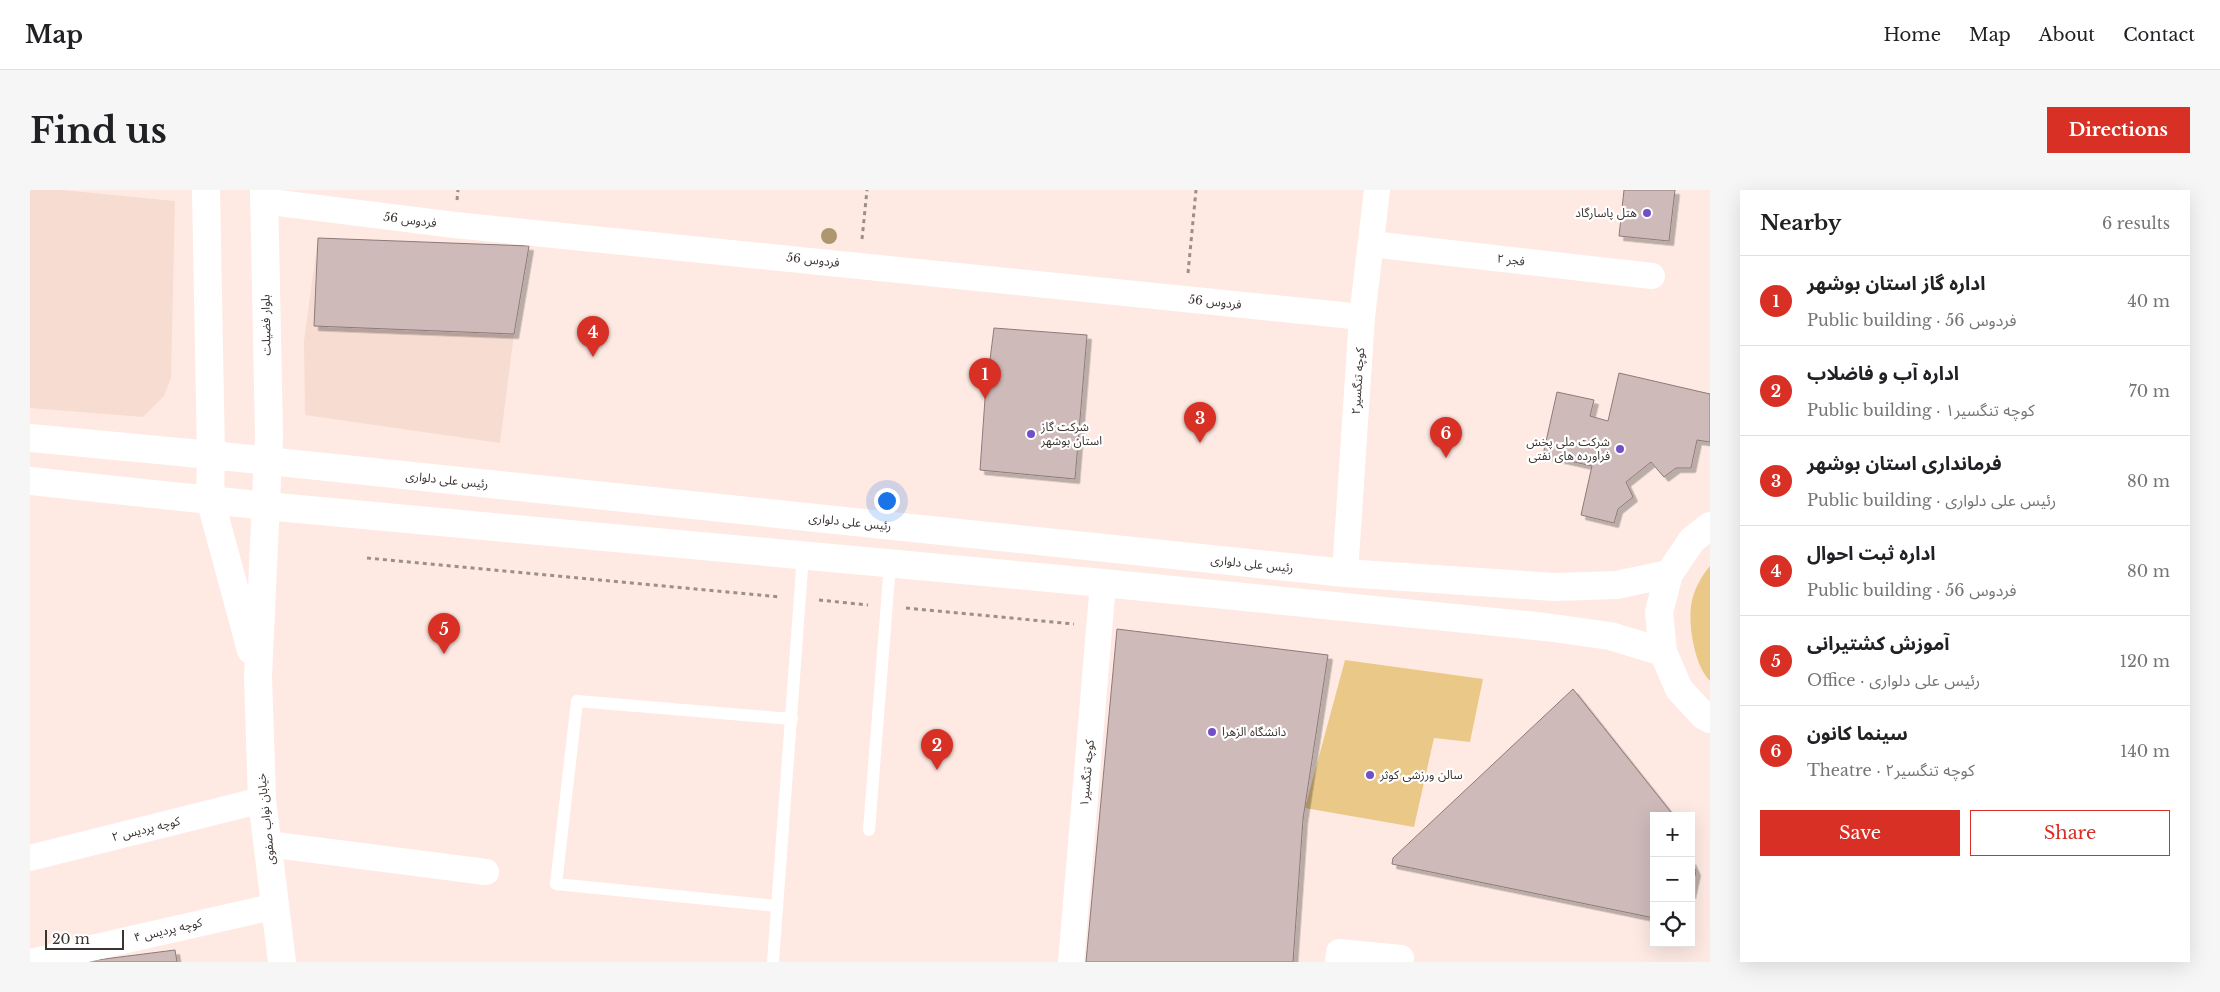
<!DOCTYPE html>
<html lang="en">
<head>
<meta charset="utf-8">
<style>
  :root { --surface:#fff; --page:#f6f6f6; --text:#202124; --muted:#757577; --line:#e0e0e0; --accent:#d93025 }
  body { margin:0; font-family:"Libre Baskerville","Noto Sans Arabic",serif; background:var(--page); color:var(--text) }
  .controls { position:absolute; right:15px; bottom:15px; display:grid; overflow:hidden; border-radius:0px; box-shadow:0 5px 20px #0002 }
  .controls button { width:45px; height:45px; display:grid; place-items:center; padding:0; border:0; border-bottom:1px solid var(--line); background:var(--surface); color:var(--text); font:25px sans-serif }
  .scale { position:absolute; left:15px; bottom:12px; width:79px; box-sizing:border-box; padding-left:5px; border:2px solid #3b3431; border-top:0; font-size:14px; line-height:18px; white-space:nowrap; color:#3b3431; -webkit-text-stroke:4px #fff; paint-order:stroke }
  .you { position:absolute; left:856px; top:310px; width:18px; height:18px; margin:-12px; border:4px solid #fff; border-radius:50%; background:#1a73e8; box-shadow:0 0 0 8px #1a73e833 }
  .badge { display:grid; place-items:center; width:32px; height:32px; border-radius:50%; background:var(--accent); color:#fff; font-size:16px; font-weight:700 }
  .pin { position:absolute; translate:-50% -41px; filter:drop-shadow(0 1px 2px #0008) }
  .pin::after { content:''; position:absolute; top:26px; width:18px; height:15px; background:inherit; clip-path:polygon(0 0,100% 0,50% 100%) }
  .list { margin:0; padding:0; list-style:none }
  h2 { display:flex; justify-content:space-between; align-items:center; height:65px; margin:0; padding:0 20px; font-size:21px }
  h2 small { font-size:16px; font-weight:400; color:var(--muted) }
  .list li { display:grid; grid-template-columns:32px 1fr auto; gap:15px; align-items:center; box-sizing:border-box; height:90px; padding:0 20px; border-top:1px solid var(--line) }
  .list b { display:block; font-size:19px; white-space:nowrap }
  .list p { margin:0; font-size:16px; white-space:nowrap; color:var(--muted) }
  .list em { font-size:16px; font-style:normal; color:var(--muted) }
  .actions { display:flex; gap:10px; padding:15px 20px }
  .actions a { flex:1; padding:11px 0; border:1px solid var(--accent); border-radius:0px; text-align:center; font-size:18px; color:var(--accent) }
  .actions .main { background:var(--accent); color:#fff }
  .icon { flex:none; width:28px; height:28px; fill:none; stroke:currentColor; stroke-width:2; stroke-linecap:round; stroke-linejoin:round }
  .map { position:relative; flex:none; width:1680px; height:772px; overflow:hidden; border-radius:0px }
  header { display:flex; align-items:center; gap:30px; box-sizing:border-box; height:70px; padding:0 25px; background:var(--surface); border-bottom:1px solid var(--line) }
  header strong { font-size:24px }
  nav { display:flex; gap:28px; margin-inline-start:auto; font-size:18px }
  .intro { display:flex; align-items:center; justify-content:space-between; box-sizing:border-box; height:120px; padding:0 30px }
  h1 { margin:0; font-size:35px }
  .button { padding:12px 22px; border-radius:0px; background:var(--accent); color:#fff; font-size:18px; font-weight:700 }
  main { display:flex; gap:30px; padding:0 30px }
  aside { flex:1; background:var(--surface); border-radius:0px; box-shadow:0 5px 20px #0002 }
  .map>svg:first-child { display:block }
  .built { fill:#f7dcd2 }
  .green { fill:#eac988 }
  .building { fill:#cfbaba; stroke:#8d7a7a; filter:url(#shadow) }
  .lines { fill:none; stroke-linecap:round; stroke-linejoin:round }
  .path { stroke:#9c8e89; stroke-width:3; stroke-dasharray:4 4; stroke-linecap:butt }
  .lane { stroke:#fff; stroke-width:12 }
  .street { stroke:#fff; stroke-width:26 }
  .secondary { stroke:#fff; stroke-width:28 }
  .tree { fill:#ae9670 }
  .poi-dot { fill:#724fc8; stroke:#fff; stroke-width:2 }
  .labels { text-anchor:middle; stroke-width:4.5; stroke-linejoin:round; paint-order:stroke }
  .poi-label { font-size:12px; fill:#3b3431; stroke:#fff; text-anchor:start }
  .street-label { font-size:12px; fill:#3b3431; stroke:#fff }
</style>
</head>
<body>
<header>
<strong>Map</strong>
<nav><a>Home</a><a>Map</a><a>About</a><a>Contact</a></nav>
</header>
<div class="intro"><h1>Find us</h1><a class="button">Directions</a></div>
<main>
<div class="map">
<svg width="1680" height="772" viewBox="0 0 1680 772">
  <defs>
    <filter id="shadow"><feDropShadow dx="4.5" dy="4.5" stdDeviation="0" flood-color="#0004"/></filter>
  </defs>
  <rect width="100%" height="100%" fill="#feeae3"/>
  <!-- built -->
  <g class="built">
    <polygon points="0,0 32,0 145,11 141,188 134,206 113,227 0,218"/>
    <polygon points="288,48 499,56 484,144 470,253 275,225 274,151"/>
  </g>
  <!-- green -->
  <g class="green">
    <path d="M 1680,376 L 1680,491 C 1664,476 1657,431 1662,410 C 1665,398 1672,385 1680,376 Z"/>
    <polygon points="1315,470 1453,489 1440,552 1404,548 1384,637 1275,618"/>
  </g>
  <!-- building -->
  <g class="building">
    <polygon points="1594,0 1645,0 1639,51 1589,46"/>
    <polygon points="288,48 499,56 484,144 284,136"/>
    <polygon points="964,138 1057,145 1045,289 950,280 955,209"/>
    <polygon points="1589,183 1680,204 1680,252 1667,250 1661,278 1646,278 1634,287 1621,272 1596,292 1603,307 1588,319 1584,333 1551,325 1562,276 1513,265 1527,202 1564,210 1560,226 1578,231"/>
    <polygon points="1087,439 1298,465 1273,629 1263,772 1056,772"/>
    <polygon points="1543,499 1644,626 1624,626 1624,728 1362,674 1363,668"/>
    <polygon points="1661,670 1666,681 1661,704"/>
    <polygon points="145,760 147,772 51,772"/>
  </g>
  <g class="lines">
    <!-- path -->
    <g class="path">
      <polyline points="427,10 428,0"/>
      <polyline points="832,49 837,0"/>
      <polyline points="1158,83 1166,0"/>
      <polyline points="337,368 750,407"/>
      <polyline points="789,410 838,415"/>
      <polyline points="876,418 1044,434"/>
    </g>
    <!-- lane -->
    <g class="lane">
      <polyline points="839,640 860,374"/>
      <polyline points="747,716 526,694 547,511 762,529"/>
      <polyline points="743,772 773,365"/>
    </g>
    <!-- street -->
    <g class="street">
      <polyline points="233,11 425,35 1332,127"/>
      <polyline points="1341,54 1622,86"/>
      <polyline points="1315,383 1332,127 1347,0"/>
      <polyline points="238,654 456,682"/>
      <polyline points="0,668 232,610"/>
      <polyline points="0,772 246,716"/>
      <polyline points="1041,772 1073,393"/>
      <polyline points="1308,772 1309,762 1371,768"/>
    </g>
    <!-- secondary -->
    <g class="secondary">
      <polyline points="176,0 181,265 180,309 221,460"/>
      <polyline points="234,0 239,245 228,486 232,610 252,772"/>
      <polyline points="0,248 181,265 1315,383 1524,397 1586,395 1639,384"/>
      <polyline points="0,291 236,316 1073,393 1516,437 1580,446 1633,462"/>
      <polyline points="1680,336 1662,350 1639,384 1629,422 1633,462 1649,499 1673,525 1680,529"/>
    </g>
  </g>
  <!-- trees -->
  <circle class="tree" cx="799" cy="46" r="8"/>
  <!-- markers -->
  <g class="poi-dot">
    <circle cx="1617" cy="23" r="5"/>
    <circle cx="1001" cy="244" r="5"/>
    <circle cx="1590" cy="259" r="5"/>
    <circle cx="1182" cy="542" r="5"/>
    <circle cx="1340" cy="585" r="5"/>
  </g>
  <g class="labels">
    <!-- poi labels -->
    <g class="poi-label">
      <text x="1607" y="27" text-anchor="end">هتل پاسارگاد</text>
      <text x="1011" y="241">شرکت گاز<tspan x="1011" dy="14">استان بوشهر</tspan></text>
      <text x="1580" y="256" text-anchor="end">شرکت ملی پخش<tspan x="1580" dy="14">فراورده های نفتی</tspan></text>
      <text x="1192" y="546">دانشگاه الزهرا</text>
      <text x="1350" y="589">سالن ورزشی کوثر</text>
    </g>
    <!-- street labels -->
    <g class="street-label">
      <text transform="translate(380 30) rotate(7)" y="4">فردوس 56</text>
      <text transform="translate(783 70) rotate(6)" y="4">فردوس 56</text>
      <text transform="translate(1481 70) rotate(7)" y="4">فجر ۲</text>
      <text transform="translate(1185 112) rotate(6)" y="4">فردوس 56</text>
      <text transform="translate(236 135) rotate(-91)" y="4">بلوار فضیلت</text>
      <text transform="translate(1328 191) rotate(-86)" y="4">کوچه تنگسیر۲</text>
      <text transform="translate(417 290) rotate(6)" y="4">رئیس علی دلواری</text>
      <text transform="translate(820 332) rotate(6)" y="4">رئیس علی دلواری</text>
      <text transform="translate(1222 374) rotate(6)" y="4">رئیس علی دلواری</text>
      <text transform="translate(1057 583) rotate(-85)" y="4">کوچه تنگسیر۱</text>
      <text transform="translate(236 629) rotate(-96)" y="4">خیابان نواب صفوی</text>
      <text transform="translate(116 639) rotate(-14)" y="4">کوچه پردیس ۲</text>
      <text transform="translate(138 740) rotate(-13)" y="4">کوچه پردیس ۴</text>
    </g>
  </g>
</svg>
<div class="controls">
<button>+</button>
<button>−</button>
<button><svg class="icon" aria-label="locate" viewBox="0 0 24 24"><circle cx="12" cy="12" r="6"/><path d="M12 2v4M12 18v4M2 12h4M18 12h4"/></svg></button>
</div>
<div class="scale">20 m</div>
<div class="you"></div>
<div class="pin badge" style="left:955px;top:209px">1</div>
<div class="pin badge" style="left:907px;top:580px">2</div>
<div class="pin badge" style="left:1170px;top:253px">3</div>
<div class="pin badge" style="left:563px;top:167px">4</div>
<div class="pin badge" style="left:414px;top:464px">5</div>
<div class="pin badge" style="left:1416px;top:268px">6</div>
</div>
<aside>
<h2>Nearby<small>6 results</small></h2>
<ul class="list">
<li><span class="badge">1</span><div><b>اداره گاز استان بوشهر</b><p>Public building · فردوس 56</p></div><em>40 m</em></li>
<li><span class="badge">2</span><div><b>اداره آب و فاضلاب</b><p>Public building · کوچه تنگسیر۱</p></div><em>70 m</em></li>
<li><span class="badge">3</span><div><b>فرمانداری استان بوشهر</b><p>Public building · رئیس علی دلواری</p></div><em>80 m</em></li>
<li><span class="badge">4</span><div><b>اداره ثبت احوال</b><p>Public building · فردوس 56</p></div><em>80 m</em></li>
<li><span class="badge">5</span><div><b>آموزش کشتیرانی</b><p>Office · رئیس علی دلواری</p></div><em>120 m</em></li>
<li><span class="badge">6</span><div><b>سینما کانون</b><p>Theatre · کوچه تنگسیر۲</p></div><em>140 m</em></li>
</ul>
<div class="actions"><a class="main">Save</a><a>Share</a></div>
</aside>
</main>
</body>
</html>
